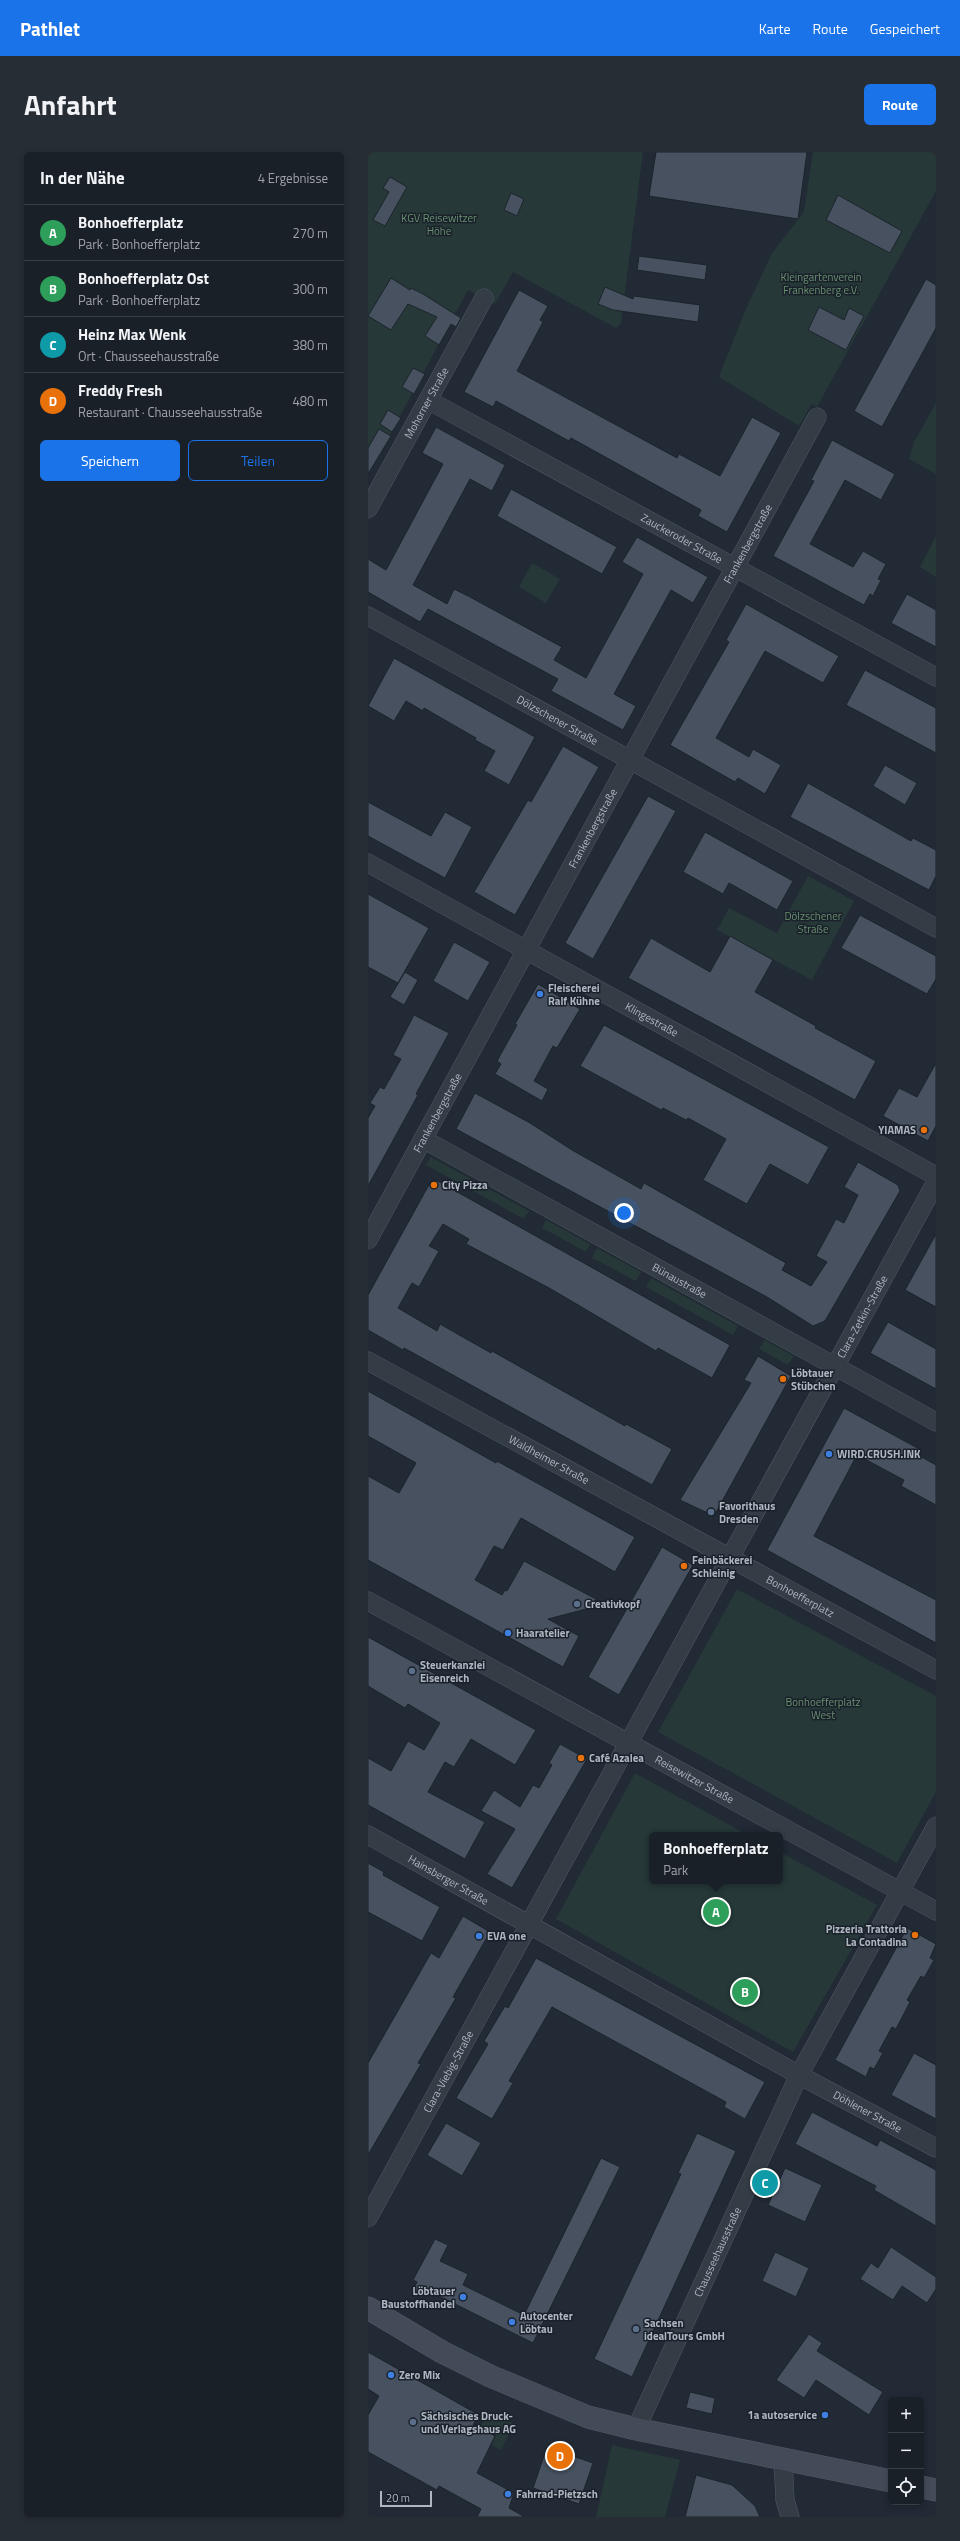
<!DOCTYPE html>
<html lang="de">
<head>
<meta charset="utf-8">
<style>
  :root { --surface:#192028; --page:#262d34; --text:#f1f3f6; --muted:#9fa3a8; --line:#373e45; --accent:#1a73e8 }
  body { margin:0; font-family:"Titillium Web",sans-serif; background:var(--page); color:var(--text) }
  .controls { position:absolute; right:12px; bottom:12px; display:grid; overflow:hidden; border-radius:6px; box-shadow:0 2px 6px #0003 }
  .controls button { width:36px; height:36px; display:grid; place-items:center; padding:0; border:0; border-bottom:1px solid var(--line); background:var(--surface); color:var(--text); font:20px sans-serif }
  .scale { position:absolute; left:12px; bottom:10px; width:52px; box-sizing:border-box; padding-left:4px; border:2px solid #afb7c3; border-top:0; font-size:11px; line-height:14px; white-space:nowrap; color:#afb7c3; -webkit-text-stroke:3px #1a212a; paint-order:stroke }
  .you { position:absolute; left:256px; top:1061px; width:14px; height:14px; margin:-10px; border:3px solid #fff; border-radius:50%; background:#1a73e8; box-shadow:0 0 0 6px #1a73e833 }
  .badge { display:grid; place-items:center; width:26px; height:26px; border-radius:50%; background:var(--accent); color:#fff; font-size:13px; font-weight:700 }
  .pin { position:absolute; translate:-50% -50%; border:2px solid #fff; box-shadow:0 1px 4px #0006 }
  .popup { position:absolute; left:281px; top:1680px; width:134px; height:52px; box-sizing:border-box; display:grid; place-content:center; border-radius:6px; background:var(--surface); filter:drop-shadow(0 1px 3px #0005); font-size:13px; white-space:nowrap; color:var(--muted) }
  .popup b { font-size:15px; color:var(--text) }
  .popup::after { content:''; position:absolute; left:50%; top:100%; margin-left:-8px; border:8px solid transparent; border-top-color:var(--surface) }
  .list { margin:0; padding:0; list-style:none }
  h2 { display:flex; justify-content:space-between; align-items:center; height:52px; margin:0; padding:0 16px; font-size:17px }
  h2 small { font-size:13px; font-weight:400; color:var(--muted) }
  .list li { display:grid; grid-template-columns:26px 1fr auto; gap:12px; align-items:center; box-sizing:border-box; height:56px; padding:0 16px; border-top:1px solid var(--line) }
  .list b { display:block; font-size:15px; white-space:nowrap }
  .list p { margin:0; font-size:13px; white-space:nowrap; color:var(--muted) }
  .list em { font-size:13px; font-style:normal; color:var(--muted) }
  .actions { display:flex; gap:8px; padding:12px 16px }
  .actions a { flex:1; padding:9px 0; border:1px solid var(--accent); border-radius:6px; text-align:center; font-size:14px; color:var(--accent) }
  .actions .main { background:var(--accent); color:#fff }
  .icon { flex:none; width:22px; height:22px; fill:none; stroke:currentColor; stroke-width:2; stroke-linecap:round; stroke-linejoin:round }
  .map { position:relative; flex:none; width:568px; height:2365px; overflow:hidden; border-radius:6px }
  header { display:flex; align-items:center; gap:24px; box-sizing:border-box; height:56px; padding:0 20px; background:var(--accent); color:#fff }
  header strong { font-size:19px }
  nav { display:flex; gap:22px; margin-inline-start:auto; font-size:14px }
  .intro { display:flex; align-items:center; justify-content:space-between; box-sizing:border-box; height:96px; padding:0 24px }
  h1 { margin:0; font-size:28px }
  .button { padding:10px 18px; border-radius:6px; background:var(--accent); color:#fff; font-size:14px; font-weight:700 }
  main { display:flex; gap:24px; padding:0 24px }
  aside { flex:1; background:var(--surface); border-radius:6px; box-shadow:0 2px 6px #0003 }
  .map>svg:first-child { display:block }
  .green { fill:#263838 }
  .building { fill:#47515f; stroke:#1c232c }
  .lines { fill:none; stroke-linecap:round; stroke-linejoin:round }
  .street-casing { stroke:#525a64; stroke-width:19 }
  .secondary-casing { stroke:#525a64; stroke-width:23 }
  .street { stroke:#343c46; stroke-width:18 }
  .secondary { stroke:#434b59; stroke-width:22 }
  .shop-dot { fill:#3f7fe0; stroke:#1a212a; stroke-width:1.5 }
  .food-dot { fill:#e8710a; stroke:#1a212a; stroke-width:1.5 }
  .service-dot { fill:#5c6f8a; stroke:#1a212a; stroke-width:1.5 }
  .labels { text-anchor:middle; stroke-width:3; stroke-linejoin:round; paint-order:stroke }
  .park-label { font-size:11px; fill:#689170; stroke:#1a212a }
  .street-label { font-size:11px; fill:#afb7c3; stroke:#1a212a }
  .poi-label { font-size:11px; font-weight:bold; fill:#afb7c3; stroke:#1a212a; text-anchor:start }
</style>
</head>
<body>
<header>
<strong>Pathlet</strong>
<nav><a>Karte</a><a>Route</a><a>Gespeichert</a></nav>
</header>
<div class="intro"><h1>Anfahrt</h1><a class="button">Route</a></div>
<main>
<aside>
<h2>In der Nähe<small>4 Ergebnisse</small></h2>
<ul class="list">
<li><span class="badge" style="background:#2e9e5b">A</span><div><b>Bonhoefferplatz</b><p>Park · Bonhoefferplatz</p></div><em>270 m</em></li>
<li><span class="badge" style="background:#2e9e5b">B</span><div><b>Bonhoefferplatz Ost</b><p>Park · Bonhoefferplatz</p></div><em>300 m</em></li>
<li><span class="badge" style="background:#0f9aa8">C</span><div><b>Heinz Max Wenk</b><p>Ort · Chausseehausstraße</p></div><em>380 m</em></li>
<li><span class="badge" style="background:#e8710a">D</span><div><b>Freddy Fresh</b><p>Restaurant · Chausseehausstraße</p></div><em>480 m</em></li>
</ul>
<div class="actions"><a class="main">Speichern</a><a>Teilen</a></div>
</aside>
<div class="map">
<svg width="568" height="2365" viewBox="0 0 568 2365">
  <rect width="100%" height="100%" fill="#212a35"/>
  <!-- green -->
  <g class="green">
    <polygon points="0,0 275,0 253,171 248,176 145,120 127,152 100,138 0,323"/>
    <polygon points="445,0 568,0 568,39 449,255 444,252 431,274 351,225 376,161 404,101 436,60"/>
    <polygon points="568,251 568,322 541,307 546,290"/>
    <polygon points="568,384 568,425 552,415"/>
    <polygon points="164,411 192,427 178,451 151,435"/>
    <polygon points="440,724 486,749 444,828 349,778 361,756 409,781"/>
    <polygon points="63,1005 161,1059 156,1067 58,1013"/>
    <polygon points="178,1068 222,1092 218,1100 174,1076"/>
    <polygon points="229,1096 273,1120 268,1129 224,1106"/>
    <polygon points="283,1126 370,1174 365,1183 278,1135"/>
    <polygon points="397,1188 426,1204 420,1213 391,1197"/>
    <polygon points="369,1437 568,1544 568,1640 529,1711 290,1580"/>
    <polygon points="267,1621 380,1683 284,1683 284,1729 412,1729 412,1700 509,1753 425,1900 188,1767"/>
    <polygon points="120,2259 146,2272 133,2298 124,2293 128,2283 112,2276"/>
    <polygon points="244,2293 312,2308 297,2365 228,2365"/>
  </g>
  <!-- building -->
  <g class="building">
    <polygon points="288,0 439,0 430,67 281,44"/>
    <polygon points="22,25 39,35 17,74 5,68 21,40 15,36"/>
    <polygon points="143,41 156,47 149,64 136,58"/>
    <polygon points="470,43 534,79 522,101 458,68"/>
    <polygon points="271,104 339,113 337,128 269,118"/>
    <polygon points="23,126 42,138 43,136 55,142 93,166 88,175 83,172 71,193 57,184 69,165 40,152 23,178 0,164"/>
    <polygon points="558,127 568,133 568,176 514,275 486,259"/>
    <polygon points="237,135 265,147 266,144 332,153 330,170 245,158 230,152"/>
    <polygon points="151,138 180,154 172,168 175,170 149,219 309,306 311,302 352,324 384,265 413,281 359,380 330,364 333,358 203,286 201,289 128,249 125,255 96,240"/>
    <polygon points="451,155 476,168 481,156 496,164 478,198 440,178"/>
    <polygon points="45,216 57,222 46,242 34,235"/>
    <polygon points="20,258 33,266 24,280 12,272"/>
    <polygon points="68,275 137,313 124,339 102,327 45,433 79,452 86,437 102,445 194,495 186,508 218,526 275,422 254,410 269,385 340,425 325,451 303,438 246,542 268,554 255,578 183,539 190,527 60,457 52,470 0,440 0,407 18,418 75,312 54,301"/>
    <polygon points="11,277 23,284 0,322 0,296"/>
    <polygon points="464,288 527,322 513,348 477,328 442,392 485,415 495,399 518,412 510,427 513,428 505,444 502,442 496,453 405,404 446,329 443,328"/>
    <polygon points="143,337 249,395 234,422 129,364"/>
    <polygon points="539,442 568,458 568,495 523,471"/>
    <polygon points="378,452 471,504 455,531 397,499 348,586 381,605 385,597 413,613 397,642 370,626 367,630 302,593 361,490 358,488"/>
    <polygon points="26,506 167,585 141,633 116,619 127,599 107,588 108,586 56,556 55,559 38,549 26,569 0,554"/>
    <polygon points="497,518 568,556 568,601 478,553"/>
    <polygon points="195,594 231,615 147,763 106,740 160,648 163,650"/>
    <polygon points="517,613 549,631 537,653 505,634"/>
    <polygon points="440,631 543,689 545,686 568,698 568,724 561,738 422,665"/>
    <polygon points="280,644 308,659 225,807 197,791"/>
    <polygon points="0,650 63,684 77,660 104,675 77,726 0,684"/>
    <polygon points="337,680 425,729 409,758 361,731 355,742 315,720"/>
    <polygon points="0,742 61,776 30,831 0,815"/>
    <polygon points="492,763 568,804 568,827 559,842 473,796"/>
    <polygon points="362,784 405,808 387,840 448,874 447,876 508,909 487,948 260,826 283,786 342,820"/>
    <polygon points="86,790 122,810 100,849 65,829"/>
    <polygon points="37,820 50,828 36,853 22,845"/>
    <polygon points="170,832 212,857 189,896 185,894 166,929 180,937 174,949 127,922 133,912 129,909 149,873 147,872"/>
    <polygon points="46,863 81,881 48,942 50,943 0,1034 0,966 7,954 2,951 12,935 16,937 33,907 25,903"/>
    <polygon points="236,873 461,995 440,1033 402,1012 379,1052 335,1028 358,987 320,966 318,968 295,956 293,958 212,914"/>
    <polygon points="568,911 568,974 560,989 515,964 531,936 549,945"/>
    <polygon points="107,941 162,971 204,998 273,1037 276,1031 418,1111 414,1118 443,1134 459,1110 448,1104 468,1067 476,1071 490,1043 476,1035 490,1010 530,1033 532,1039 457,1169 445,1174 399,1145 88,977"/>
    <polygon points="68,1028 362,1193 344,1226 290,1196 288,1199 183,1137 98,1092 101,1087 75,1072 61,1094 71,1099 51,1135 44,1131 30,1156 69,1179 72,1172 123,1201 124,1199 257,1274 258,1272 304,1297 284,1333 36,1196 35,1198 0,1178 0,1143 63,1029"/>
    <polygon points="568,1082 568,1155 537,1138"/>
    <polygon points="520,1170 568,1197 568,1237 502,1201"/>
    <polygon points="390,1204 423,1224 346,1364 312,1348 383,1231 376,1228"/>
    <polygon points="0,1239 128,1311 129,1309 267,1385 247,1420 153,1366 135,1398 126,1394 107,1428 134,1443 137,1438 139,1439 156,1409 228,1447 222,1456 180,1467 211,1484 195,1515 0,1408 0,1324 31,1341 48,1311 0,1284"/>
    <polygon points="476,1256 553,1298 550,1303 568,1313 568,1353 533,1334 536,1328 489,1303 446,1384 568,1448 568,1491 399,1398"/>
    <polygon points="294,1395 325,1413 251,1543 220,1525"/>
    <polygon points="0,1485 168,1578 147,1613 103,1587 86,1615 77,1610 60,1640 117,1670 97,1707 0,1653 0,1606 23,1619 40,1589 56,1598 72,1571 40,1552 37,1556 0,1534"/>
    <polygon points="192,1592 219,1607 144,1736 119,1722 147,1677 113,1659 126,1638 152,1655 165,1633 171,1636 184,1613 181,1611"/>
    <polygon points="0,1711 16,1720 15,1723 72,1755 54,1789 0,1760"/>
    <polygon points="95,1764 122,1780 85,1845 88,1846 50,1911 53,1912 0,2003 0,1911 63,1801 71,1806"/>
    <polygon points="539,1776 568,1792 562,1806 566,1808 556,1826 553,1824 539,1848 542,1850 528,1877 524,1875 511,1899 515,1901 506,1917 502,1915 498,1925 467,1908"/>
    <polygon points="168,1806 397,1930 377,1967 356,1955 358,1950 184,1855 141,1929 145,1931 124,1967 88,1946 120,1892 116,1889 137,1854 140,1856"/>
    <polygon points="546,1901 568,1913 568,1967 523,1943"/>
    <polygon points="444,1960 509,1994 512,1988 568,2018 568,2074 506,2038 508,2034 427,1992"/>
    <polygon points="78,1971 113,1991 94,2024 59,2003"/>
    <polygon points="329,1981 368,1999 264,2225 226,2207 313,2022 310,2021"/>
    <polygon points="233,2006 252,2015 165,2191 61,2139 58,2145 45,2138 49,2130 45,2128 67,2087 80,2093 72,2109 100,2122 95,2133 156,2163"/>
    <polygon points="417,2016 454,2033 437,2070 400,2053"/>
    <polygon points="523,2095 568,2125 568,2137 559,2151 534,2134 525,2148 492,2127 503,2111 510,2116"/>
    <polygon points="407,2100 441,2116 428,2145 394,2129"/>
    <polygon points="441,2182 454,2191 449,2199 515,2240 501,2263 448,2228 436,2246 408,2228"/>
    <polygon points="0,2200 111,2263 105,2273 127,2284 109,2321 146,2341 141,2356 157,2365 109,2365 113,2357 71,2334 69,2338 0,2300 0,2263 11,2244 0,2237"/>
    <polygon points="322,2240 347,2246 344,2262 318,2256"/>
    <polygon points="179,2295 225,2311 211,2352 165,2336"/>
    <polygon points="328,2323 364,2333 387,2354 392,2365 317,2365"/>
  </g>
  <g class="lines">
    <defs>
      <g id="street">
        <path id="s1" d="M 60,248 L 568,525"/>
        <path id="s2" d="M 0,357 L 116,146"/>
        <path id="s3" d="M 0,464 L 568,776"/>
        <path id="s4" d="M 0,711 L 568,1024"/>
        <path id="s5" d="M 55,987 L 568,1270"/>
        <path id="s6" d="M 0,1088 L 449,265"/>
        <path id="s7" d="M 0,1209 L 568,1518"/>
        <path id="s8" d="M 0,1449 L 568,1759"/>
        <path id="s9" d="M 0,1683 L 431,1923 L 568,1996"/>
        <path id="s10" d="M 0,2066 L 568,1030"/>
        <path id="s11" d="M 268,2277 L 431,1923 L 568,1674"/>
        <polyline points="415,2307 417,2348 422,2365"/>
      </g>
      <g id="secondary">
        <polyline points="0,2156 74,2200 122,2224 220,2265 268,2277 523,2329"/>
        <polyline points="553,2335 568,2338"/>
      </g>
    </defs>
    <!-- street casing -->
    <use href="#street" class="street-casing"/>
    <!-- secondary casing -->
    <use href="#secondary" class="secondary-casing"/>
    <!-- street -->
    <use href="#street" class="street"/>
    <!-- secondary -->
    <use href="#secondary" class="secondary"/>
  </g>
  <!-- markers -->
  <g class="shop-dot">
    <circle cx="172" cy="842" r="4"/>
    <circle cx="461" cy="1302" r="4"/>
    <circle cx="140" cy="1481" r="4"/>
    <circle cx="111" cy="1784" r="4"/>
    <circle cx="95" cy="2145" r="4"/>
    <circle cx="144" cy="2170" r="4"/>
    <circle cx="23" cy="2223" r="4"/>
    <circle cx="457" cy="2263" r="4"/>
    <circle cx="140" cy="2342" r="4"/>
  </g>
  <g class="food-dot">
    <circle cx="556" cy="978" r="4"/>
    <circle cx="66" cy="1033" r="4"/>
    <circle cx="415" cy="1227" r="4"/>
    <circle cx="316" cy="1414" r="4"/>
    <circle cx="213" cy="1606" r="4"/>
    <circle cx="547" cy="1783" r="4"/>
  </g>
  <g class="service-dot">
    <circle cx="343" cy="1360" r="4"/>
    <circle cx="209" cy="1452" r="4"/>
    <circle cx="44" cy="1519" r="4"/>
    <circle cx="268" cy="2177" r="4"/>
    <circle cx="45" cy="2270" r="4"/>
  </g>
  <g class="labels">
    <!-- park labels -->
    <g class="park-label">
      <text x="71" y="70">KGV Reisewitzer<tspan x="71" dy="13">Höhe</tspan></text>
      <text x="453" y="129">Kleingartenverein<tspan x="453" dy="13">Frankenberg e.V.</tspan></text>
      <text x="445" y="768">Dölzschener<tspan x="445" dy="13">Straße</tspan></text>
      <text x="455" y="1554">Bonhoefferplatz<tspan x="455" dy="13">West</tspan></text>
    </g>
    <!-- street labels -->
    <g class="street-label">
      <text dy="4" stroke="none"><textPath href="#s2" startOffset="121">Mohorner Straße</textPath></text>
      <text dy="4" stroke="none"><textPath href="#s1" startOffset="289">Zauckeroder Straße</textPath></text>
      <text dy="4" stroke="none"><textPath href="#s6" startOffset="793">Frankenbergstraße</textPath></text>
      <text dy="4" stroke="none"><textPath href="#s3" startOffset="216">Dölzschener Straße</textPath></text>
      <text dy="4" stroke="none"><textPath href="#s6" startOffset="469">Frankenbergstraße</textPath></text>
      <text dy="4" stroke="none"><textPath href="#s4" startOffset="324">Klingestraße</textPath></text>
      <text dy="4" stroke="none"><textPath href="#s6" startOffset="145">Frankenbergstraße</textPath></text>
      <text dy="4" stroke="none"><textPath href="#s5" startOffset="293">Bünaustraße</textPath></text>
      <text dy="4" stroke="none"><textPath href="#s10" startOffset="1028">Clara-Zetkin-Straße</textPath></text>
      <text dy="4" stroke="none"><textPath href="#s7" startOffset="206">Waldheimer Straße</textPath></text>
      <text dy="4" stroke="none"><textPath href="#s7" startOffset="492">Bonhoefferplatz</textPath></text>
      <text dy="4" stroke="none"><textPath href="#s8" startOffset="372">Reisewitzer Straße</textPath></text>
      <text dy="4" stroke="none"><textPath href="#s9" startOffset="92">Hainsberger Straße</textPath></text>
      <text dy="4" stroke="none"><textPath href="#s10" startOffset="167">Clara-Viebig-Straße</textPath></text>
      <text dy="4" stroke="none"><textPath href="#s9" startOffset="571">Döhlener Straße</textPath></text>
      <text dy="4" stroke="none"><textPath href="#s11" startOffset="195">Chausseehausstraße</textPath></text>
    </g>
    <!-- poi labels -->
    <g class="poi-label">
      <text x="180" y="840">Fleischerei<tspan x="180" dy="13">Ralf Kühne</tspan></text>
      <text x="548" y="982" text-anchor="end">YIAMAS</text>
      <text x="74" y="1037">City Pizza</text>
      <text x="423" y="1225">Löbtauer<tspan x="423" dy="13">Stübchen</tspan></text>
      <text x="469" y="1306">WIRD.CRUSH.INK</text>
      <text x="351" y="1358">Favorithaus<tspan x="351" dy="13">Dresden</tspan></text>
      <text x="324" y="1412">Feinbäckerei<tspan x="324" dy="13">Schleinig</tspan></text>
      <text x="217" y="1456">Creativkopf</text>
      <text x="148" y="1485">Haaratelier</text>
      <text x="52" y="1517">Steuerkanzlei<tspan x="52" dy="13">Eisenreich</tspan></text>
      <text x="221" y="1610">Café Azalea</text>
      <text x="539" y="1781" text-anchor="end">Pizzeria Trattoria<tspan x="539" dy="13">La Contadina</tspan></text>
      <text x="119" y="1788">EVA one</text>
      <text x="87" y="2143" text-anchor="end">Löbtauer<tspan x="87" dy="13">Baustoffhandel</tspan></text>
      <text x="152" y="2168">Autocenter<tspan x="152" dy="13">Löbtau</tspan></text>
      <text x="276" y="2175">Sachsen<tspan x="276" dy="13">idealTours GmbH</tspan></text>
      <text x="31" y="2227">Zero Mix</text>
      <text x="449" y="2267" text-anchor="end">1a autoservice</text>
      <text x="53" y="2268">Sächsisches Druck-<tspan x="53" dy="13">und Verlagshaus AG</tspan></text>
      <text x="148" y="2346">Fahrrad-Pietzsch</text>
    </g>
  </g>
</svg>
<div class="controls">
<button>+</button>
<button>−</button>
<button><svg class="icon" aria-label="locate" viewBox="0 0 24 24"><circle cx="12" cy="12" r="6"/><path d="M12 2v4M12 18v4M2 12h4M18 12h4"/></svg></button>
</div>
<div class="scale">20 m</div>
<div class="you"></div>
<div class="pin badge" style="left:348px;top:1760px;background:#2e9e5b">A</div>
<div class="popup"><b>Bonhoefferplatz</b>Park</div>
<div class="pin badge" style="left:377px;top:1840px;background:#2e9e5b">B</div>
<div class="pin badge" style="left:397px;top:2031px;background:#0f9aa8">C</div>
<div class="pin badge" style="left:192px;top:2304px;background:#e8710a">D</div>
</div>
</main>
</body>
</html>
